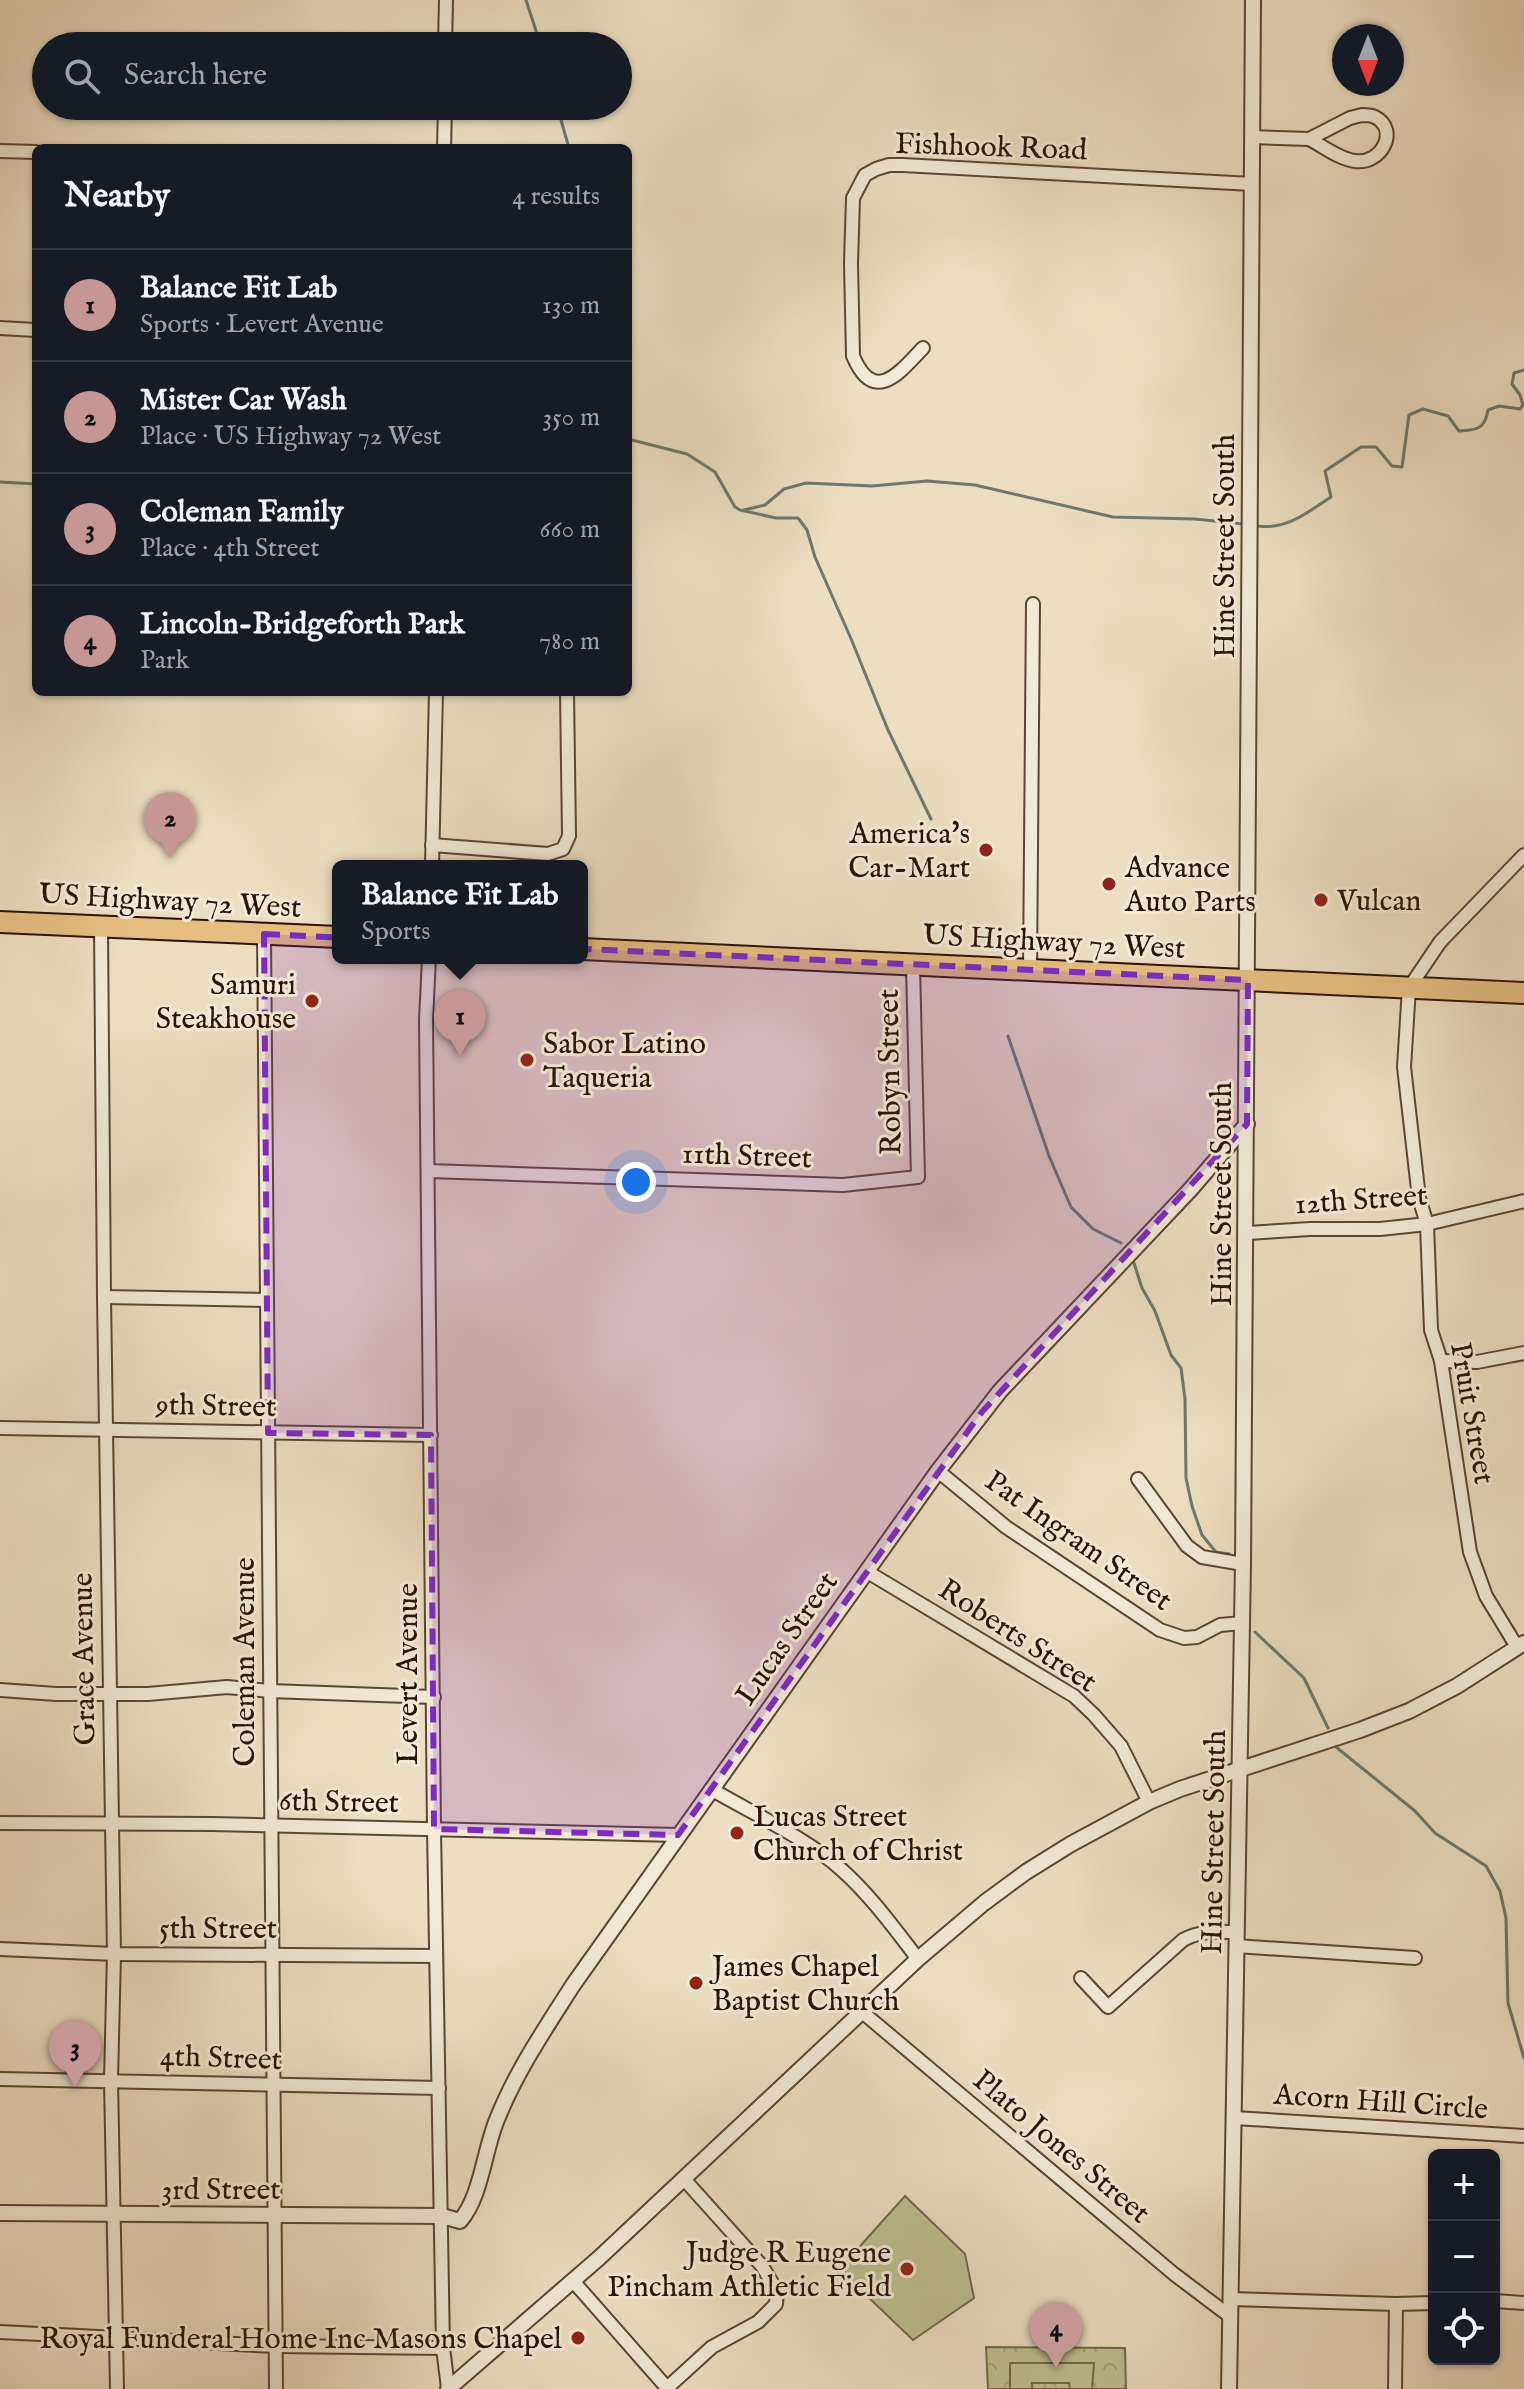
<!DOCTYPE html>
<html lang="en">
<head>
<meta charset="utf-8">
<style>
  :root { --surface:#171b24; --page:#20242c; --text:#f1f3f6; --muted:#9ea1a6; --line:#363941; --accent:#c59692 }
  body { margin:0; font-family:"IM FELL English",serif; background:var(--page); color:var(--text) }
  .controls { position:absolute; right:24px; bottom:24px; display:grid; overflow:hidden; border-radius:12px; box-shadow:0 2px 6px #0004 }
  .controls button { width:72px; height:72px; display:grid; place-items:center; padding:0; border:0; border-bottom:2px solid var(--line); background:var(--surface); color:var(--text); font:40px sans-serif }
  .compass { position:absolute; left:1332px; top:24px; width:72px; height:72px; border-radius:50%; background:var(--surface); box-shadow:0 2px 6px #0004; rotate:180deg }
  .you { position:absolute; left:636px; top:1182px; width:28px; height:28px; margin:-20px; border:6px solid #fff; border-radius:50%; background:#1a73e8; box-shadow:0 0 0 12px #1a73e833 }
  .badge { display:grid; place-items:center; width:52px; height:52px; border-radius:50%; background:var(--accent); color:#111; font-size:26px; font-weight:700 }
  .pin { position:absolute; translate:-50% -66px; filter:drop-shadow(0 2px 4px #0008) }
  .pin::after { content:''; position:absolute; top:42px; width:28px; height:24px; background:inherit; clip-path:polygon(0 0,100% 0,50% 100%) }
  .popup { position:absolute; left:332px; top:860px; width:256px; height:104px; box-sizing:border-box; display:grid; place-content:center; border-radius:12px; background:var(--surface); filter:drop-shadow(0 2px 6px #0005); font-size:26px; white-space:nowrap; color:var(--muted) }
  .popup b { font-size:30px; color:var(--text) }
  .popup::after { content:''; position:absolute; left:50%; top:100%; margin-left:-16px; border:16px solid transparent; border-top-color:var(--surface) }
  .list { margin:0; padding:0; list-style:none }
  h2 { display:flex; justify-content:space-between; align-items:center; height:104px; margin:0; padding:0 32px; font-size:34px }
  h2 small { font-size:26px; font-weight:400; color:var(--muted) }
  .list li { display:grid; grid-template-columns:52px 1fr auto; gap:24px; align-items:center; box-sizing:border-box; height:112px; padding:0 32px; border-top:2px solid var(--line) }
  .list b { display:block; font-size:30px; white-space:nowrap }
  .list p { margin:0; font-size:26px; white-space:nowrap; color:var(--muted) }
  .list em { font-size:26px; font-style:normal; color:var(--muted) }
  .icon { flex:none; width:44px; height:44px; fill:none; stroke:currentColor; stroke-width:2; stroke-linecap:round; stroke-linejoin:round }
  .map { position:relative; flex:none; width:1524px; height:2389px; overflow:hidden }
  .search { position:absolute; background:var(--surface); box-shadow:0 2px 6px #0004; left:32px; top:32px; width:600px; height:88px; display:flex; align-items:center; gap:20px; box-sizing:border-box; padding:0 28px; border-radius:44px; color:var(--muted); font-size:30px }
  .panel { position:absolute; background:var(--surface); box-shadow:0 2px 6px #0004; left:32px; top:144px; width:600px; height:552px; border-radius:12px }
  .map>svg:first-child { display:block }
  .forest { fill:url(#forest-crowns); stroke:#76684a; stroke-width:2 }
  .garden { fill:#bfbf8f; stroke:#76684a; stroke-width:2 }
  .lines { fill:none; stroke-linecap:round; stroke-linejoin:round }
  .stream { stroke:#6d776f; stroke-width:3 }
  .minor-casing { stroke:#5c4435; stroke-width:16 }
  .tertiary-casing { stroke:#5c4435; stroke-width:18 }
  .trunk-casing { stroke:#2c1106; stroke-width:24 }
  .minor { stroke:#f3e9d7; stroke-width:12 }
  .tertiary { stroke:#f3e9d7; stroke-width:14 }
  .trunk { stroke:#e6be81; stroke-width:20 }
  .marked { fill:#7b2cbf; fill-opacity:0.2; stroke:#7b2cbf; stroke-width:6; stroke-dasharray:16 10; stroke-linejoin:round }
  .poi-dot { fill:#8f2418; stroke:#f3e9d7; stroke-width:3 }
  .labels { text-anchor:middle; stroke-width:6; stroke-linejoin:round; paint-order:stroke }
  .street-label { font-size:30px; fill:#2c1106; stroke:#f3e9d7 }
  .poi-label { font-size:30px; fill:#2c1106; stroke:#f3e9d7; text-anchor:start }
</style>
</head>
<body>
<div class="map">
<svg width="1524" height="2389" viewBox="0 0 1524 2389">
  <defs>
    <pattern id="forest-crowns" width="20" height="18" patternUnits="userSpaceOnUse" patternTransform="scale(2)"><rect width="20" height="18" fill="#bfbf8f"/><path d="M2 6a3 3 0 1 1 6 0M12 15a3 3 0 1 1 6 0" fill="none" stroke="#a4a37a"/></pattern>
  </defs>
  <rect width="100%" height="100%" fill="#edddc2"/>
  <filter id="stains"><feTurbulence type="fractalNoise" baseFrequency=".0025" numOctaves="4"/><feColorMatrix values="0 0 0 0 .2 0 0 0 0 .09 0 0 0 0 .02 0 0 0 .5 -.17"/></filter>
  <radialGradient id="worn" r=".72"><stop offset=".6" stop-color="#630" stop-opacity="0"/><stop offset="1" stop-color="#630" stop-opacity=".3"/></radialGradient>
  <!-- forest -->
  <polygon class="forest" points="986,2347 1125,2348 1126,2389 988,2389"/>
  <!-- garden -->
  <g class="garden">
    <polygon points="905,2196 965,2254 974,2298 913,2340 845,2275 845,2263"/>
    <polygon points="1010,2363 1094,2363 1092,2389 1070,2389 1069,2383 1032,2383 1032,2389 1010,2389"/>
  </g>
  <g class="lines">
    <!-- stream -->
    <g class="stream">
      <polyline points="526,0 541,46"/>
      <polyline points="557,106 569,148"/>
      <polyline points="628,439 687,454 715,472 735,507 740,510 776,518 798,518 807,530 815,557 852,641 888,730 931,819"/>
      <polyline points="0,482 36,484"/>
      <polyline points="744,510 765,505 784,489 806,483 872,486 927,481 975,485 1113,517 1195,519 1243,524"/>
      <path d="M 1258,526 C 1287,530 1308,512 1331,497 L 1325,471 L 1361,447 L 1376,447 L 1392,466 L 1402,467 L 1409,415 L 1423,409 L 1448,416 L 1459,431 C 1477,430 1485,429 1488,410 L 1499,406 L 1520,409 L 1523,405 L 1520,395 L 1512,384 L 1514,373 L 1524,370"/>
      <polyline points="1008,1036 1049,1156 1071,1207 1093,1229 1121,1243"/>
      <polyline points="1133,1260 1142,1288 1155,1311 1171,1355 1181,1368 1185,1399 1186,1478 1192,1506 1202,1535 1216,1552 1229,1554"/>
      <polyline points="1255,1632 1304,1678 1328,1728"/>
      <polyline points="1336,1747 1415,1811 1435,1833 1486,1866 1500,1891 1506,1918 1508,2003 1524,2058"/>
    </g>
    <defs>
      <g id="minor">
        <polyline points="445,46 446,0"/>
        <path d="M 1362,115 C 1367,115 1371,115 1375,117 C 1400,130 1381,165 1355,161 C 1339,159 1323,146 1309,139 L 1350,118 Z"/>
        <polyline points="1252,137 1309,139"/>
        <polyline points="444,148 445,106"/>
        <polyline points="0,151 36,152"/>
        <polyline points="0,328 36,330"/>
        <path d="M 923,348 C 900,372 874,406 853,356 L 851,263 L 853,198 L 865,175 L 876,169 L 889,165 L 903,165 L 1252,184"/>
        <polyline points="432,845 548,854 563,849 569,836 567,692"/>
        <polyline points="432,866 436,692"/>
        <polyline points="101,927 104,1297 114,1954 111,2080 117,2389"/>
        <polyline points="264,934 276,2389"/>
        <polyline points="429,958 426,1020 434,1829 443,2348 448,2388"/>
        <polyline points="1030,969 1033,604"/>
        <polyline points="429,1171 843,1185 918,1177 913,965"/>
        <polyline points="1247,1233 1310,1229 1380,1229 1427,1224 1524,1201"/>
        <polyline points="104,1297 267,1300"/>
        <polyline points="1441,1361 1477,1362 1524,1353"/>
        <polyline points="0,1428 431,1435"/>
        <polyline points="938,1471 1006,1527 1160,1630 1184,1638 1197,1637 1220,1625 1242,1623"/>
        <polyline points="1138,1479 1187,1546 1202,1557 1243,1564"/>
        <polyline points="866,1571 1074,1696 1094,1715 1121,1746 1149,1802"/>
        <polyline points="1517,1647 1486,1596 1470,1552 1441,1361 1431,1330 1427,1224 1419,1198 1404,1067 1409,988 1440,942 1524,855"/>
        <polyline points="0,1690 56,1694 148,1694 227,1687 270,1691 434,1697"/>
        <path d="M 711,1789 C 752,1813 808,1839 842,1870 C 871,1896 894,1928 918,1959"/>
        <polyline points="0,1823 212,1824 678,1835"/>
        <polyline points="1236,1946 1415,1958"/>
        <polyline points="0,1949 114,1954 436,1956"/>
        <path d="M 1081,1978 L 1108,2007 L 1183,1940 C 1201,1930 1217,1932 1236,1932"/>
        <polyline points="861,2011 1174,2274 1231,2317"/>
        <polyline points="0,2079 439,2088"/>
        <polyline points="1234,2118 1524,2136"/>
        <polyline points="573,2281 668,2389"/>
        <polyline points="1231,2299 1396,2304 1434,2303"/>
        <polyline points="1494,2301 1524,2303"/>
        <polyline points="0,2332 276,2346 443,2348"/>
        <polyline points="667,2388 712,2347 758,2322 776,2304 777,2291 762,2266 684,2179"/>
        <polyline points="1395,2389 1396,2304"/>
      </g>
      <g id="tertiary">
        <path d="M 0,2213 L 442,2216 L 460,2221 C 481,2197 484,2152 496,2122 C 515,2073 545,2029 573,1985 L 938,1471 L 1000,1391 L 1190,1190 L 1247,1124"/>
        <polyline points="448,2389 599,2258 918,1959 984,1903 1026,1872 1071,1844 1149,1802 1180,1789 1360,1730 1409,1711 1457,1686 1524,1643"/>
        <polyline points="1229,2389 1243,1564 1253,0"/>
      </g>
      <g id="trunk">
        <polyline points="0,922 338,937"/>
        <polyline points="582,949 1524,993"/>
      </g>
    </defs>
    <!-- minor casing -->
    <use href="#minor" class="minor-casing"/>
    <!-- tertiary casing -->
    <use href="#tertiary" class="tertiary-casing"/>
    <!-- trunk casing -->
    <use href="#trunk" class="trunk-casing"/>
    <!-- minor -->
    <use href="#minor" class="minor"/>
    <!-- tertiary -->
    <use href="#tertiary" class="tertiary"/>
    <!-- trunk -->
    <use href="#trunk" class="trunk"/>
  </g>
  <!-- marked area -->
  <path class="marked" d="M 264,934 L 1248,980 L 1247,1124 L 981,1413 L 678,1835 L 434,1829 L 431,1435 L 268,1433 Z"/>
  <!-- markers -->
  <g class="poi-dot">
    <circle cx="986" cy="850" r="8"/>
    <circle cx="1109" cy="884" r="8"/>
    <circle cx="1321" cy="900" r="8"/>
    <circle cx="312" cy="1001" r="8"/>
    <circle cx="527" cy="1060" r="8"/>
    <circle cx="737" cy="1833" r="8"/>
    <circle cx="696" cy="1983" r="8"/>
    <circle cx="907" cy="2269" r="8"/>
    <circle cx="578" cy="2338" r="8"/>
  </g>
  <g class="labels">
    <!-- street labels -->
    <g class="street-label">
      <text transform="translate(991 146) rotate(2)" y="10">Fishhook Road</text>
      <text transform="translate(1224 546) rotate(-90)" y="10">Hine Street South</text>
      <text transform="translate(170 900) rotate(3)" y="10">US Highway 72 West</text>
      <text transform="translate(1054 941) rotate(3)" y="10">US Highway 72 West</text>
      <text transform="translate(889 1072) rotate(-91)" y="10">Robyn Street</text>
      <text transform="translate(747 1155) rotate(2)" y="10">11th Street</text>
      <text transform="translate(1221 1194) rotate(-90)" y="10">Hine Street South</text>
      <text transform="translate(1361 1199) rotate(-4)" y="10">12th Street</text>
      <text transform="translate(216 1405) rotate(1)" y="10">9th Street</text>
      <text transform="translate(1473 1413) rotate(80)" y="10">Pruit Street</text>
      <text transform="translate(1079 1540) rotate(35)" y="10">Pat Ingram Street</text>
      <text transform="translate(1018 1635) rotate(33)" y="10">Roberts Street</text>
      <text transform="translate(786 1638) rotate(-55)" y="10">Lucas Street</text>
      <text transform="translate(83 1659) rotate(-91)" y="10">Grace Avenue</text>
      <text transform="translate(244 1662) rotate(-90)" y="10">Coleman Avenue</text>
      <text transform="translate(407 1674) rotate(-90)" y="10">Levert Avenue</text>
      <text transform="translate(339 1801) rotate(1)" y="10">6th Street</text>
      <text transform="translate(1213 1842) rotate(-89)" y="10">Hine Street South</text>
      <text x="218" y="1938">5th Street</text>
      <text transform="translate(221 2057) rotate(2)" y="10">4th Street</text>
      <text transform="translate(1381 2101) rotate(4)" y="10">Acorn Hill Circle</text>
      <text transform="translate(1062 2146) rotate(40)" y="10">Plato Jones Street</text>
      <text x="221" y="2199">3rd Street</text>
    </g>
    <!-- poi labels -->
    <g class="poi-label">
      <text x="970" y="843" text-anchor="end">America's<tspan x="970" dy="34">Car-Mart</tspan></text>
      <text x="1125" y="877">Advance<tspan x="1125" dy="34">Auto Parts</tspan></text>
      <text x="1337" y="910">Vulcan</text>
      <text x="296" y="994" text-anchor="end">Samuri<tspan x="296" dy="34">Steakhouse</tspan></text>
      <text x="543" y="1053">Sabor Latino<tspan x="543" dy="34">Taqueria</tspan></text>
      <text x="753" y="1826">Lucas Street<tspan x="753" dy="34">Church of Christ</tspan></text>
      <text x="712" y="1976">James Chapel<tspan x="712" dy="34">Baptist Church</tspan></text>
      <text x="891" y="2262" text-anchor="end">Judge R Eugene<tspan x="891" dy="34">Pincham Athletic Field</tspan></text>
      <text x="562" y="2348" text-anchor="end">Royal Funderal Home Inc Masons Chapel</text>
    </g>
  </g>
  <rect width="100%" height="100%" filter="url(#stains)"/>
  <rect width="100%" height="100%" fill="url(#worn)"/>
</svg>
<div class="controls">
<button>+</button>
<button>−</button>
<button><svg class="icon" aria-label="locate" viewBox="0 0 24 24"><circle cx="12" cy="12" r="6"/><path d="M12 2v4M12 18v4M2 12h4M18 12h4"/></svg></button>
</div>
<svg class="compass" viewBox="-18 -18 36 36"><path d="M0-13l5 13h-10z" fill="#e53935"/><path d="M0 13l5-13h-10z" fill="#9ea1a6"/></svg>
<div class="you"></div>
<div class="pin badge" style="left:460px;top:1056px">1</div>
<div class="popup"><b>Balance Fit Lab</b>Sports</div>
<div class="pin badge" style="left:170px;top:858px">2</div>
<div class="pin badge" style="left:75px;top:2087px">3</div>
<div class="pin badge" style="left:1056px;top:2368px">4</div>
<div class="search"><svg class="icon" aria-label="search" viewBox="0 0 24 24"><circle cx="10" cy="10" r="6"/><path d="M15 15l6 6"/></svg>Search here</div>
<section class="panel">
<h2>Nearby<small>4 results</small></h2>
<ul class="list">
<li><span class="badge">1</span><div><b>Balance Fit Lab</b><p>Sports · Levert Avenue</p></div><em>130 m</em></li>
<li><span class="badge">2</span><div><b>Mister Car Wash</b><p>Place · US Highway 72 West</p></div><em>350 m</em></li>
<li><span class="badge">3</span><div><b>Coleman Family</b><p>Place · 4th Street</p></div><em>660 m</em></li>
<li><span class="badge">4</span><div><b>Lincoln-Bridgeforth Park</b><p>Park</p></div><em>780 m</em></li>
</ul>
</section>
</div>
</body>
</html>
